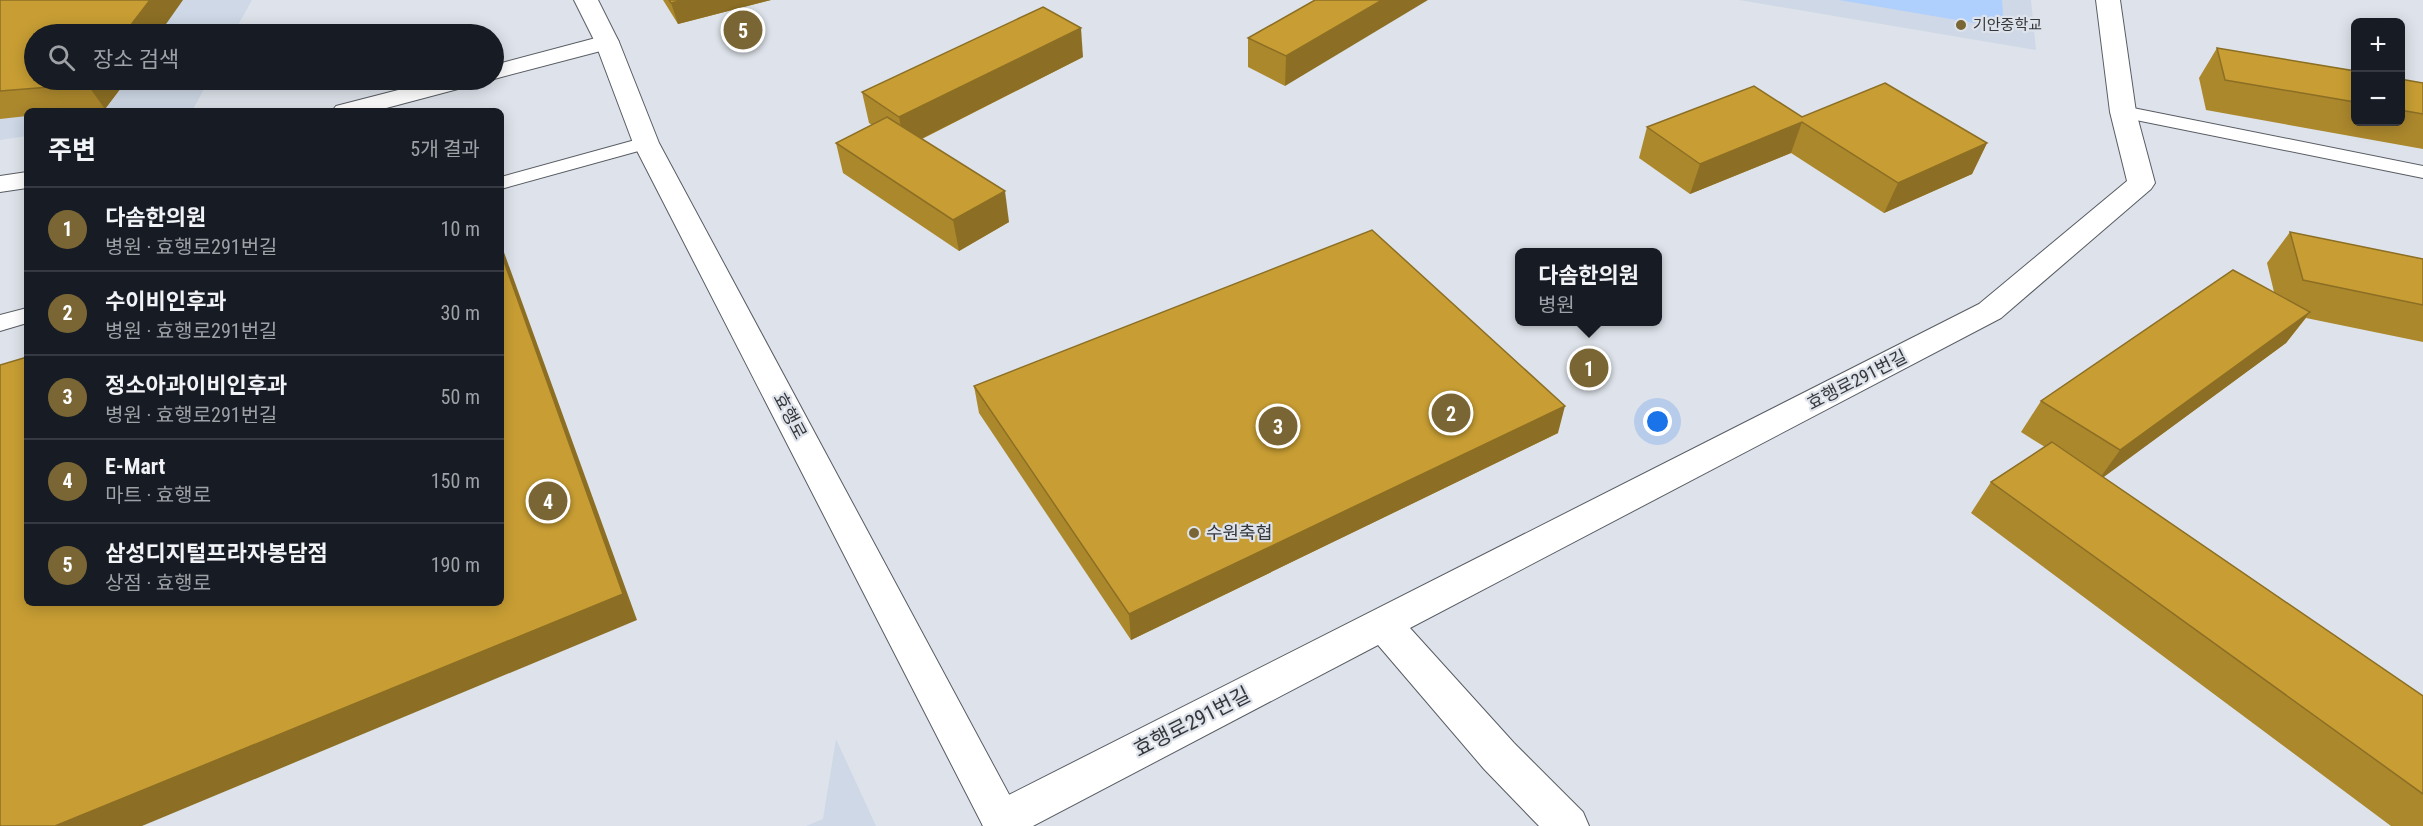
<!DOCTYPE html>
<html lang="ko">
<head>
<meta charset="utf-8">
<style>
  :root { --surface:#171b24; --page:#20242c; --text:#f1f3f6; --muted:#9ea1a6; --line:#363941; --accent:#7a6635 }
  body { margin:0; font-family:"Roboto Condensed","Noto Sans KR",sans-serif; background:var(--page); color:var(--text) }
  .controls { position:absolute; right:18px; top:18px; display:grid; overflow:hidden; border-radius:9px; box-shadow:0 3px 15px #0003 }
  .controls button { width:54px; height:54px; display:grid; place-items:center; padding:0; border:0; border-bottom:2px solid var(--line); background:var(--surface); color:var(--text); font:30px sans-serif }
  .you { position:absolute; left:1658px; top:422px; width:21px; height:21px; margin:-15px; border:4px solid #fff; border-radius:50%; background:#1a73e8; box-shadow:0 0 0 9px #1a73e833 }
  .badge { display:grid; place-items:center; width:39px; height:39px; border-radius:50%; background:var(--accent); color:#fff; font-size:20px; font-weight:700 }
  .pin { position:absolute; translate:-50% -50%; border:3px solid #fff; box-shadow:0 2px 6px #0006 }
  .popup { position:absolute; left:1515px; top:248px; width:147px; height:78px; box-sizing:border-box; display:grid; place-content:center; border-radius:9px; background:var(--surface); filter:drop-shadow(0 2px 4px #0005); font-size:20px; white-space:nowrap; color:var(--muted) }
  .popup b { font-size:22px; color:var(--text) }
  .popup::after { content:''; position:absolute; left:50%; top:100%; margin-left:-12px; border:12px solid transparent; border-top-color:var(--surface) }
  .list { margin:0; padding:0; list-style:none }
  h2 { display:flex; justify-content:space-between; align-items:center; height:78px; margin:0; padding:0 24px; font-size:26px }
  h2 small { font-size:20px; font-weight:400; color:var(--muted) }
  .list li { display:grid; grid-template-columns:39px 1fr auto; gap:18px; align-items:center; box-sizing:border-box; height:84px; padding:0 24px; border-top:2px solid var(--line) }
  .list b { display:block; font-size:22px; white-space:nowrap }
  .list p { margin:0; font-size:20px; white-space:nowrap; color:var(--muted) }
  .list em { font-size:20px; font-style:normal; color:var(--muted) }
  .icon { flex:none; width:33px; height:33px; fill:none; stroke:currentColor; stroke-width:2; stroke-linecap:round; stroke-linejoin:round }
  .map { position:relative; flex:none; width:2423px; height:826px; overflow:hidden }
  .search { position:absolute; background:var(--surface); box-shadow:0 3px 15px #0003; left:24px; top:24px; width:480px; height:66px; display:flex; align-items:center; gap:15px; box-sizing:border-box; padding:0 21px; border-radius:33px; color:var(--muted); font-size:22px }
  .panel { position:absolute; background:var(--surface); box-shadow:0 3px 15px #0003; left:24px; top:108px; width:480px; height:498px; border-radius:9px }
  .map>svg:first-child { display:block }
  .built { fill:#ced8e6 }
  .green { fill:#afcffd }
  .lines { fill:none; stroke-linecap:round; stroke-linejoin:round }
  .service-casing { stroke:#585c63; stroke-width:2 }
  .minor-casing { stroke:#585c63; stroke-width:2 }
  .primary-casing { stroke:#585c63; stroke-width:2 }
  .service { fill:#fff; fill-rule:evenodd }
  .minor { fill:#fff; fill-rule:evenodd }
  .primary { fill:#fff; fill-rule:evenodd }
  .wall { fill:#ac882d }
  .shaded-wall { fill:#8c6f24 }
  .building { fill:#c89e34; stroke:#8c6f24; stroke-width:1.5 }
  .poi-dot { fill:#7a6635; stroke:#dee3eb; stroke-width:2 }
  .labels { text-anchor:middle; stroke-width:4.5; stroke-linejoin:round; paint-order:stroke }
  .far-poi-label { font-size:15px; fill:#35373a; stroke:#dee3eb; text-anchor:start }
  .street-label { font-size:18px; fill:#35373a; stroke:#dee3eb }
  .poi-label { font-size:18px; fill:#35373a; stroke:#dee3eb; text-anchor:start }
  .near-street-label { font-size:21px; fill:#35373a; stroke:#dee3eb }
</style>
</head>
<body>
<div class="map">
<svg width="2423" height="826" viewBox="0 0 2423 826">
  <rect width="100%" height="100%" fill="#dee3eb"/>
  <!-- built -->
  <g class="built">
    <polygon points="0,0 252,0 233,34 34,34 34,80 209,80 192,111 27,111 27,136 0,140"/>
    <polygon points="1739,0 2031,0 2036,50"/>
    <polygon points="836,739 876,826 806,826 823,819"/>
  </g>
  <!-- green -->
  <polygon class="green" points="1839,0 2002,0 2004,28"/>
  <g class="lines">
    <defs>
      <g id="service">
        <polygon points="2123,106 2423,166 2423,178 2116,116 2114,112"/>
        <polygon points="646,137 656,143 653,147 501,189 501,177"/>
        <polygon points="27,308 27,323 0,331 0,315"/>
      </g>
      <g id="minor">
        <polygon points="2096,0 2120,0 2136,112 2155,183 2151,189 2001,318 1410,628 1514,743 1583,812 1589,826 1539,826 1484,769 1378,645 1033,826 983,826 981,820 987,806 1979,304 2127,181 2110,112"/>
        <polygon points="607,35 616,37 619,42 616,47 494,79 494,65"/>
        <polygon points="437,80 477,80 473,85 375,111 332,111 336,106"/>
        <polygon points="27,172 27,188 0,192 0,176"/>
      </g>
      <polygon id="primary" points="574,0 598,0 619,42 659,143 1026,826 983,826 633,143 595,42"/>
    </defs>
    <!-- service casing -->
    <use href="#service" class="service-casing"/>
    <!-- minor casing -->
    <use href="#minor" class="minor-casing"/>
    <!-- primary casing -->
    <use href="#primary" class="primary-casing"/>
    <!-- service -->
    <use href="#service" class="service"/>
    <!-- minor -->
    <use href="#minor" class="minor"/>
    <!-- primary -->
    <use href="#primary" class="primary"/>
  </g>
  <!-- wall -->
  <g class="wall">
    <polygon points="0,0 127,80 105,109 87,111 27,111 27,116 0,119"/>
    <polygon points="663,0 771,0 678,24"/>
    <polygon points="1315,0 1285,86 1248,67 1248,38"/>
    <polygon points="2217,48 2355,71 2355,122 2400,122 2400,79 2423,83 2423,149 2206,110 2199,78"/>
    <polygon points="1083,57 922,139 1009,222 959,251 843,173 836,143 872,125 869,123 862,92"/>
    <polygon points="1802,117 1987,143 1972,174 1884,213 1791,153 1690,194 1639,158 1647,127"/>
    <polygon points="2290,232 2423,259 2423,342 2306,318 2286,343 2103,477 2423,696 2423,826 2391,826 1971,513 1991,482 2045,447 2021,432 2041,401 2274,292 2267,263"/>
    <polygon points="974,386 1558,433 1131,640 979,413"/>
  </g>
  <!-- shaded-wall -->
  <g class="shaded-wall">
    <polygon points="150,0 183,0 159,34 124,34"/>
    <polygon points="683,0 771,0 678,24 671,3"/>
    <polygon points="1382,0 1428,0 1285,86 1286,56"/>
    <polygon points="1081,28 1083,57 905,147 899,117"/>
    <polygon points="90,80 127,80 105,109 87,84"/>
    <polygon points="1802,122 1791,153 1690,194 1700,164"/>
    <polygon points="1987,143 1972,174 1884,213 1898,183"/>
    <polygon points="1005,191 1009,222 959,251 953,220"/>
    <polygon points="501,244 637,620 142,826 55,826 501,253"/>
    <polygon points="2310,312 2286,343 2097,482 2120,450"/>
    <polygon points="1565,406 1558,433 1131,640 1129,614"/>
  </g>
  <!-- building -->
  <g class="building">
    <polygon points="0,0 150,0 124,34 34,34 34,80 90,80 87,84 0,91"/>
    <polygon points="669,0 683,0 671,3"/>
    <polygon points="1315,0 1382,0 1286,56 1248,38"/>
    <polygon points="1043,7 1081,28 899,117 862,92"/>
    <polygon points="2217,48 2355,71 2355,102 2225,80"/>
    <polygon points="2400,79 2423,83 2423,114 2400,110"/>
    <polygon points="1885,83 1987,143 1898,183 1802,122 1700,164 1647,127 1754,86 1802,117"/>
    <polygon points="887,117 1005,191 953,220 836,143"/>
    <polygon points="1372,230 1565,406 1129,614 974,386"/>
    <polygon points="2290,232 2423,259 2423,305 2303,280"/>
    <polygon points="501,253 623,594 55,826 0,826 0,365 27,357 27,603 501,603"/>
    <polygon points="2233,270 2310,312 2120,450 2041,401"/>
    <polygon points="2052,442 2423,696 2423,794 1991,482"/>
  </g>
  <!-- markers -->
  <g class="poi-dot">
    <circle cx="1961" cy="25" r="6"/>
    <circle cx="1194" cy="533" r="6"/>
  </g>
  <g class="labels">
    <!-- far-poi labels -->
    <g class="far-poi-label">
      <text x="1973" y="30">기안중학교</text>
    </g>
    <!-- street labels -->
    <g class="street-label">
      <text transform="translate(1857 380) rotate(-27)" y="6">효행로291번길</text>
      <text transform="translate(790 416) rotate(62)" y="6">효행로</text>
    </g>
    <!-- poi labels -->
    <g class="poi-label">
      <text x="1206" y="539">수원축협</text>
    </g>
    <!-- near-street labels -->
    <g class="near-street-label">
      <text transform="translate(1192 722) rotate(-27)" y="7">효행로291번길</text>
    </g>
  </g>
</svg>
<div class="controls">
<button>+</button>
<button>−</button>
</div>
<div class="you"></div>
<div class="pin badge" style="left:1589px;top:368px">1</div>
<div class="popup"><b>다솜한의원</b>병원</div>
<div class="pin badge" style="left:1451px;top:413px">2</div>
<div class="pin badge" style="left:1278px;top:426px">3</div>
<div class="pin badge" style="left:548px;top:501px">4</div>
<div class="pin badge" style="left:743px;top:30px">5</div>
<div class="search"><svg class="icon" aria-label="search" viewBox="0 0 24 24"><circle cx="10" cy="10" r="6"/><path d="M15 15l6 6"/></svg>장소 검색</div>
<section class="panel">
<h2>주변<small>5개 결과</small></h2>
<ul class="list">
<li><span class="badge">1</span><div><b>다솜한의원</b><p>병원 · 효행로291번길</p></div><em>10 m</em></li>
<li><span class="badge">2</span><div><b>수이비인후과</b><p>병원 · 효행로291번길</p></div><em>30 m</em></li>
<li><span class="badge">3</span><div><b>정소아과이비인후과</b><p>병원 · 효행로291번길</p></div><em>50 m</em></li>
<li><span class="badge">4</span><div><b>E-Mart</b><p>마트 · 효행로</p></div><em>150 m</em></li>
<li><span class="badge">5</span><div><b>삼성디지털프라자봉담점</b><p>상점 · 효행로</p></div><em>190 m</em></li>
</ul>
</section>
</div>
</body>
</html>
